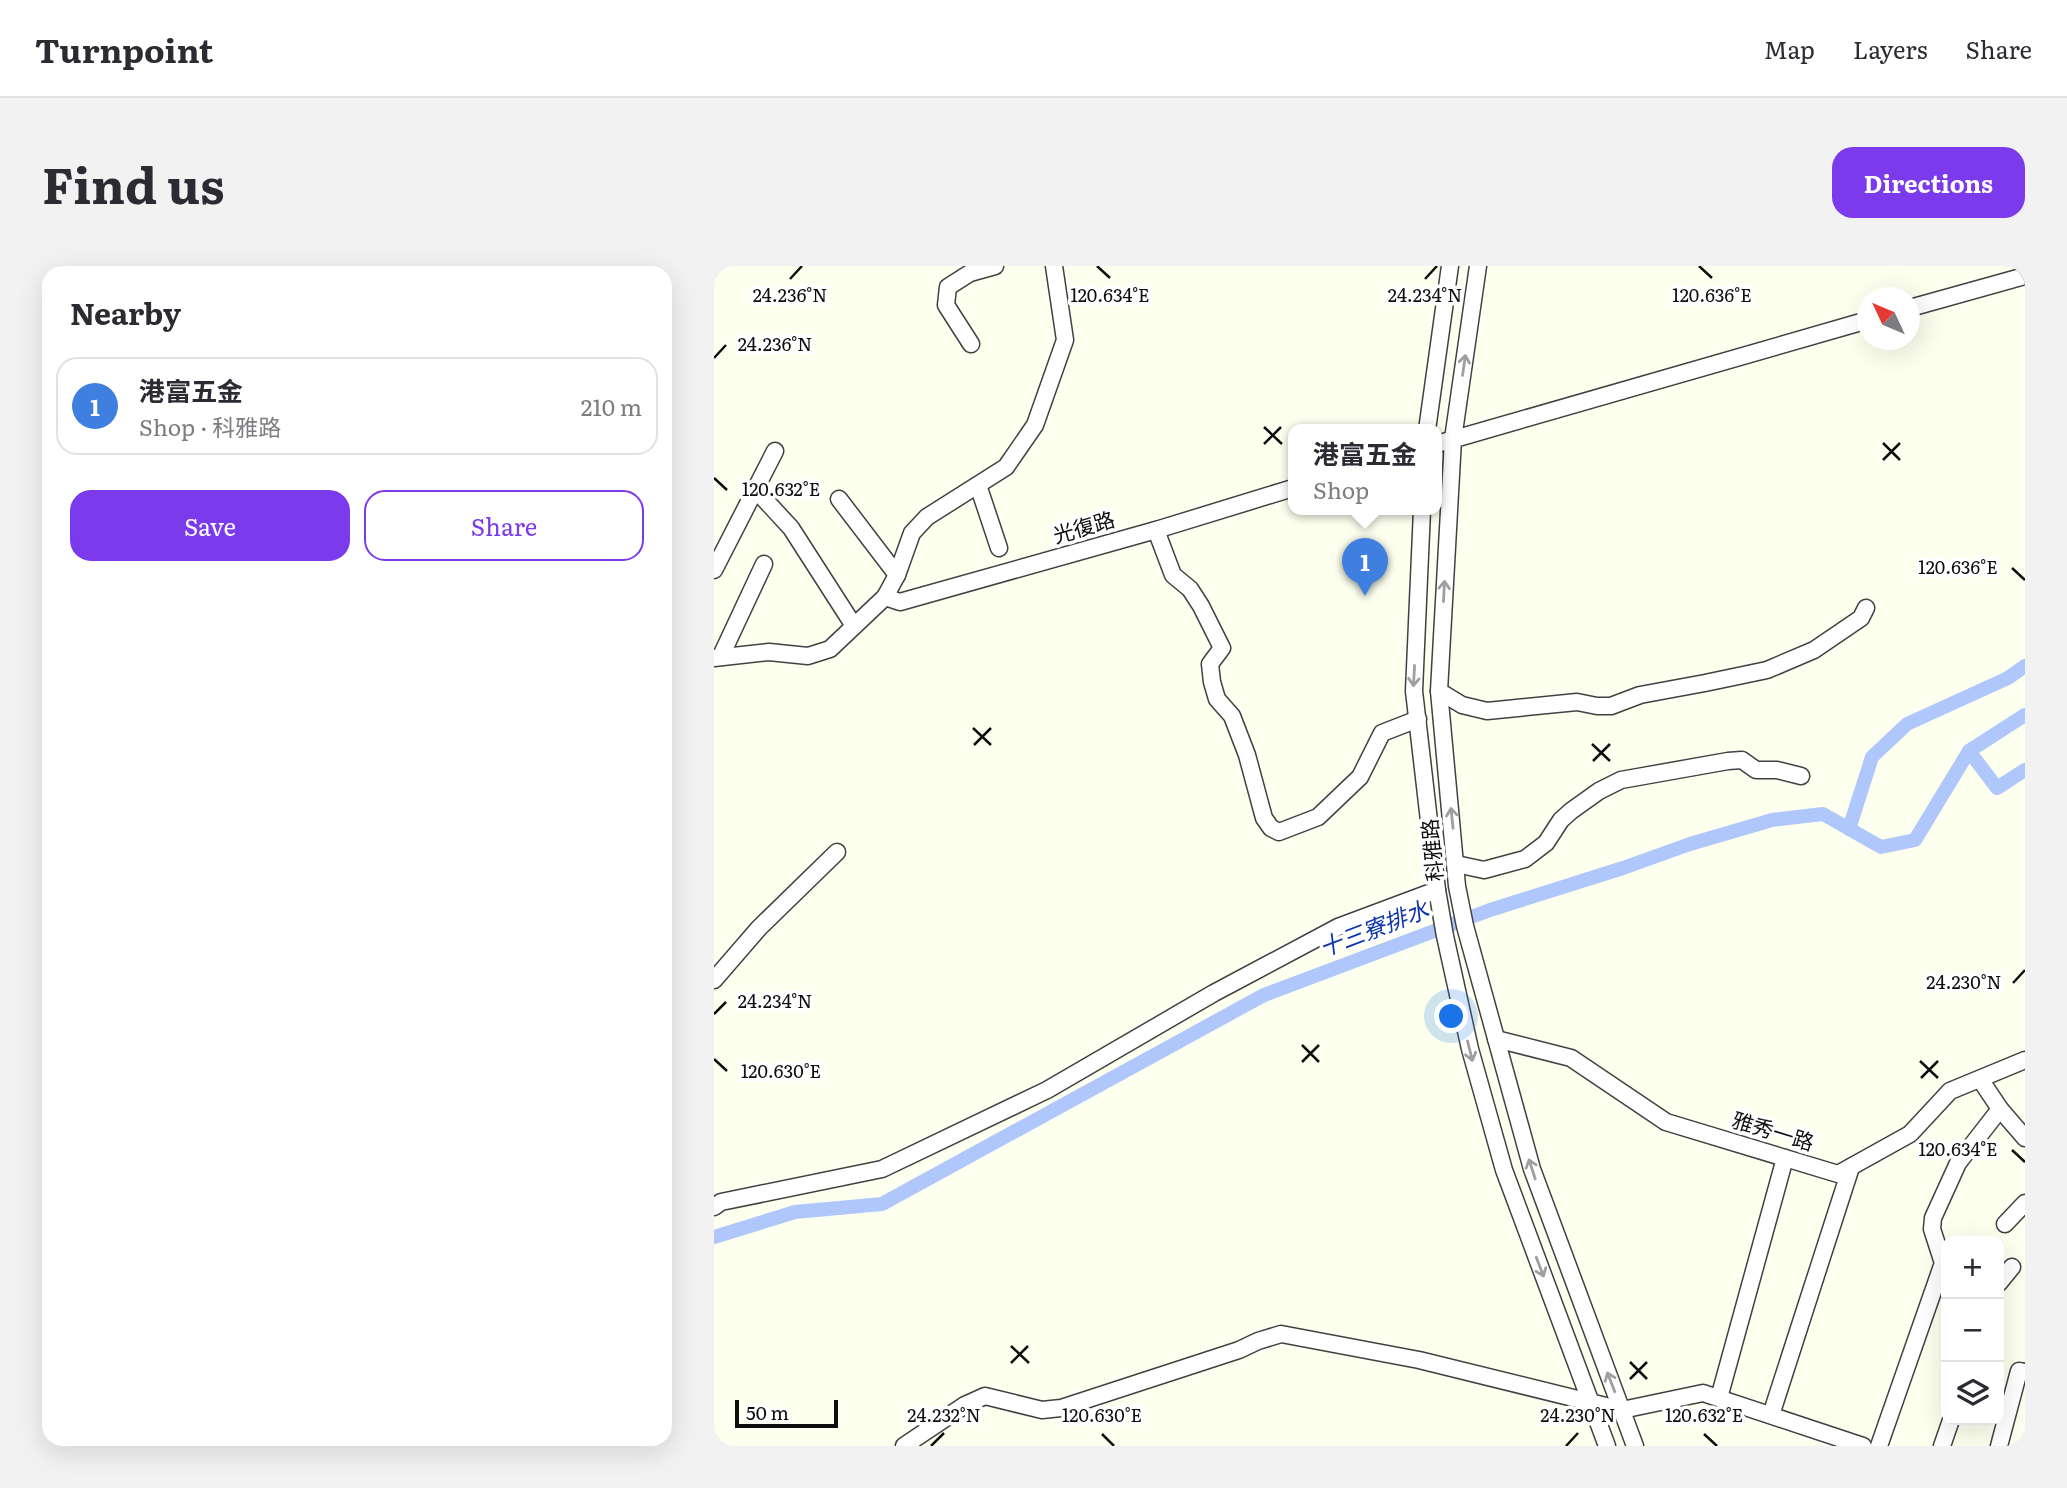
<!DOCTYPE html>
<html lang="en">
<head>
<meta charset="utf-8">
<style>
  :root { --surface:#fff; --page:#f2f2f3; --text:#2b2b33; --muted:#7c7c81; --line:#e1e1e2; --accent:#7c3aed }
  body { margin:0; font-family:Literata,"Noto Sans TC",serif; background:var(--page); color:var(--text) }
  .controls { position:absolute; right:21px; bottom:21px; display:grid; overflow:hidden; border-radius:14px; box-shadow:0 7px 28px #0002 }
  .controls button { width:63px; height:63px; display:grid; place-items:center; padding:0; border:0; border-bottom:2px solid var(--line); background:var(--surface); color:var(--text); font:35px sans-serif }
  .compass { position:absolute; left:1143px; top:21px; width:63px; height:63px; border-radius:50%; background:var(--surface); box-shadow:0 7px 28px #0002; rotate:314deg }
  .scale { position:absolute; left:21px; bottom:18px; width:103px; box-sizing:border-box; padding-left:7px; border:4px solid #0e0e0e; border-top:0; font-size:19px; line-height:24px; white-space:nowrap; color:#0e0e0e; -webkit-text-stroke:5px #fff; paint-order:stroke }
  .you { position:absolute; left:738px; top:751px; width:24px; height:24px; margin:-18px; border:5px solid #fff; border-radius:50%; background:#1a73e8; box-shadow:0 0 0 10px #1a73e833 }
  .badge { display:grid; place-items:center; width:46px; height:46px; border-radius:50%; background:var(--accent); color:#fff; font-size:23px; font-weight:700 }
  .pin { position:absolute; translate:-50% -58px; filter:drop-shadow(0 2px 4px #0008) }
  .pin::after { content:''; position:absolute; top:37px; width:24px; height:21px; background:inherit; clip-path:polygon(0 0,100% 0,50% 100%) }
  .popup { position:absolute; left:574px; top:158px; width:154px; height:91px; box-sizing:border-box; display:grid; place-content:center; border-radius:14px; background:var(--surface); filter:drop-shadow(0 2px 5px #0005); font-size:23px; white-space:nowrap; color:var(--muted) }
  .popup b { font-size:26px; color:var(--text) }
  .popup::after { content:''; position:absolute; left:50%; top:100%; margin-left:-14px; border:14px solid transparent; border-top-color:var(--surface) }
  .list { margin:0; padding:0; list-style:none }
  h2 { display:flex; justify-content:space-between; align-items:center; height:91px; margin:0; padding:0 28px; font-size:30px }
  h2 small { font-size:23px; font-weight:400; color:var(--muted) }
  .list li { display:grid; grid-template-columns:46px 1fr auto; gap:21px; align-items:center; box-sizing:border-box; height:98px; margin:0 14px 14px; padding:0 14px; border:2px solid var(--line); border-radius:21px }
  .list b { display:block; font-size:26px; white-space:nowrap }
  .list p { margin:0; font-size:23px; white-space:nowrap; color:var(--muted) }
  .list em { font-size:23px; font-style:normal; color:var(--muted) }
  .actions { display:flex; gap:14px; padding:21px 28px }
  .actions a { flex:1; padding:16px 0; border:2px solid var(--accent); border-radius:21px; text-align:center; font-size:24px; color:var(--accent) }
  .actions .main { background:var(--accent); color:#fff }
  .icon { flex:none; width:38px; height:38px; fill:none; stroke:currentColor; stroke-width:2; stroke-linecap:round; stroke-linejoin:round }
  .map { position:relative; flex:none; width:1311px; height:1180px; overflow:hidden; border-radius:21px }
  header { display:flex; align-items:center; gap:42px; box-sizing:border-box; height:98px; padding:0 35px; background:var(--surface); border-bottom:2px solid var(--line) }
  header strong { font-size:33px }
  nav { display:flex; gap:38px; margin-inline-start:auto; font-size:24px }
  .intro { display:flex; align-items:center; justify-content:space-between; box-sizing:border-box; height:168px; padding:0 42px }
  h1 { margin:0; font-size:49px }
  .button { padding:18px 32px; border-radius:21px; background:var(--accent); color:#fff; font-size:24px; font-weight:700 }
  main { display:flex; gap:42px; padding:0 42px }
  aside { flex:1; background:var(--surface); border-radius:21px; box-shadow:0 7px 28px #0002 }
  .map>svg:first-child { display:block }
  .lines { fill:none; stroke-linecap:round; stroke-linejoin:round }
  .canal { stroke:#afc7fa; stroke-width:14 }
  .minor-casing { stroke:#414141; stroke-width:19 }
  .minor { stroke:#fff; stroke-width:16 }
  .oneway { stroke:#9f9f9f }
  .ticks { fill:none; stroke:#0e0e0e; stroke-width:2.5 }
  .labels { text-anchor:middle; stroke-width:7; stroke-linejoin:round; paint-order:stroke }
  .street-label { font-size:21px; fill:#0e0e0e; stroke:#fff }
  .water-label { font-size:23px; font-style:italic; fill:#0e35a9; stroke:#fff }
  .ticks-label { font-size:18px; text-anchor:middle; fill:#0e0e0e; stroke:#fff; stroke-width:7; stroke-linejoin:round; paint-order:stroke }
</style>
</head>
<body>
<header>
<strong>Turnpoint</strong>
<nav><a>Map</a><a>Layers</a><a>Share</a></nav>
</header>
<div class="intro"><h1>Find us</h1><a class="button">Directions</a></div>
<main>
<aside>
<h2>Nearby<small></small></h2>
<ul class="list">
<li><span class="badge" style="background:#3f7fe0">1</span><div><b>港富五金</b><p>Shop · 科雅路</p></div><em>210 m</em></li>
</ul>
<div class="actions"><a class="main">Save</a><a>Share</a></div>
</aside>
<div class="map">
<svg width="1311" height="1180" viewBox="0 0 1311 1180">
  <rect width="100%" height="100%" fill="#fdffef"/>
  <g class="lines">
    <!-- canal -->
    <g class="canal">
      <polyline points="1255,485 1283,522 1311,504"/>
      <polyline points="1135,563 1158,491 1193,458 1294,412 1311,400"/>
      <polyline points="0,971 81,946 168,938 550,729 776,644 909,602 976,578 1058,554 1109,548 1167,581 1201,574 1255,485 1311,449"/>
    </g>
    <defs>
      <g id="minor">
        <polyline points="764,0 739,173 725,425 743,620 751,660 818,903 921,1180"/>
        <polyline points="1196,42 1311,10"/>
        <polyline points="257,78 232,39 234,21 256,7 281,0"/>
        <polyline points="713,164 736,0"/>
        <polyline points="723,178 1154,54"/>
        <polyline points="264,219 285,282"/>
        <polyline points="41,223 77,262 140,360"/>
        <polyline points="125,233 183,309"/>
        <polyline points="708,244 700,425 723,624 731,670 756,783 790,904 893,1180"/>
        <polyline points="442,264 459,309 476,323 487,340 508,382 496,398 498,416 503,433 518,450 533,489 550,552 557,562 565,566 604,551 646,511 668,467 704,453"/>
        <polyline points="0,304 61,185"/>
        <polyline points="171,331 186,336 442,264 579,222"/>
        <polyline points="7,390 50,298"/>
        <polyline points="0,392 55,386 94,390 116,383 171,331 183,309 198,267 213,251 292,201 321,159 351,74 340,0"/>
        <polyline points="725,425 748,439 773,445 863,436 883,440 897,440 926,429 991,417 1053,404 1100,384 1147,352 1152,342"/>
        <polyline points="742,598 770,604 811,593 832,577 847,554 857,545 885,525 907,514 1014,495 1028,494 1042,504 1063,504 1087,510"/>
        <polyline points="0,714 45,662 123,586"/>
        <polyline points="782,773 857,792 952,856 1124,908 1196,868 1236,825 1311,794"/>
        <polyline points="1266,813 1286,843 1311,872"/>
        <polyline points="0,941 7,936 168,903 333,824 500,727 624,661 723,624"/>
        <polyline points="1291,958 1311,937"/>
        <polyline points="1285,1017 1298,1001"/>
        <polyline points="1005,1132 1071,892"/>
        <polyline points="1057,1149 1137,901"/>
        <polyline points="190,1180 251,1139 271,1130 328,1144 347,1142 525,1084 544,1075 567,1068 705,1094 908,1144 989,1127 1149,1180"/>
        <polyline points="1165,1180 1229,997 1218,963 1219,952 1244,897 1286,843"/>
        <polyline points="1228,1180 1237,1154"/>
        <polyline points="1285,1180 1305,1105 1311,1106"/>
      </g>
    </defs>
    <!-- minor casing -->
    <use href="#minor" class="minor-casing"/>
    <!-- minor -->
    <use href="#minor" class="minor"/>
  </g>
  <!-- one-way arrows -->
  <defs><path id="oneway-shaft" d="M-6 0H5M1.5-3L5.5 0L1.5 3" fill="none" stroke-width="1.6" stroke-linecap="round" stroke-linejoin="round" transform="scale(1.75)"/></defs>
  <g class="oneway">
    <use href="#oneway-shaft" transform="translate(750 99) rotate(-82)"/>
    <use href="#oneway-shaft" transform="translate(730 325) rotate(-87)"/>
    <use href="#oneway-shaft" transform="translate(700 410) rotate(93)"/>
    <use href="#oneway-shaft" transform="translate(738 552) rotate(-96)"/>
    <use href="#oneway-shaft" transform="translate(756 785) rotate(76)"/>
    <use href="#oneway-shaft" transform="translate(818 903) rotate(-108)"/>
    <use href="#oneway-shaft" transform="translate(826 1001) rotate(69)"/>
    <use href="#oneway-shaft" transform="translate(897 1116) rotate(-111)"/>
  </g>
  <!-- ticks -->
  <path class="ticks" d="M 383,0 L 396,12M 985,0 L 998,12M 76,13 L 88,0M 711,13 L 723,0M 0,92 L 12,79M 550,161 L 568,178M 1169,177 L 1186,194M 550,178 L 567,161M 1169,194 L 1186,177M 0,212 L 13,224M 1298,302 L 1311,314M 259,462 L 277,479M 878,478 L 896,495M 260,479 L 277,462M 879,495 L 896,478M 1299,717 L 1311,704M 0,748 L 12,736M 588,779 L 605,796M 0,793 L 13,805M 1206,795 L 1224,812M 588,796 L 605,779M 1207,812 L 1224,795M 1298,884 L 1311,896M 297,1080 L 315,1097M 916,1096 L 933,1113M 297,1097 L 314,1080M 916,1113 L 933,1096M 388,1168 L 400,1180M 990,1168 L 1003,1180M 217,1180 L 230,1167M 852,1180 L 864,1167"/>
  <g class="labels">
    <!-- street labels -->
    <g class="street-label">
      <text transform="translate(370 262) rotate(-16)" y="7">光復路</text>
      <text transform="translate(719 584) rotate(-95)" y="7">科雅路</text>
      <text transform="translate(1059 866) rotate(17)" y="7">雅秀一路</text>
    </g>
    <!-- water labels -->
    <g class="water-label">
      <text transform="translate(660 663) rotate(-21)" y="8">十三寮排水</text>
    </g>
  </g>
  <g class="ticks-label">
    <text x="396" y="36">120.634°E</text>
    <text x="998" y="36">120.636°E</text>
    <text x="76" y="36">24.236°N</text>
    <text x="711" y="36">24.234°N</text>
    <text x="61" y="85">24.236°N</text>
    <text x="67" y="230">120.632°E</text>
    <text x="1244" y="308">120.636°E</text>
    <text x="1250" y="723">24.230°N</text>
    <text x="61" y="742">24.234°N</text>
    <text x="67" y="812">120.630°E</text>
    <text x="1244" y="890">120.634°E</text>
    <text x="230" y="1156">24.232°N</text>
    <text x="864" y="1156">24.230°N</text>
    <text x="388" y="1156">120.630°E</text>
    <text x="990" y="1156">120.632°E</text>
  </g>
</svg>
<div class="controls">
<button>+</button>
<button>−</button>
<button><svg class="icon" aria-label="layers" viewBox="0 0 24 24"><path d="M12 4l9 5-9 5-9-5zM3 14l9 5 9-5"/></svg></button>
</div>
<svg class="compass" viewBox="-18 -18 36 36"><path d="M0-13l5 13h-10z" fill="#e53935"/><path d="M0 13l5-13h-10z" fill="#7c7c81"/></svg>
<div class="scale">50 m</div>
<div class="you"></div>
<div class="pin badge" style="left:651px;top:330px;background:#3f7fe0">1</div>
<div class="popup"><b>港富五金</b>Shop</div>
</div>
</main>
</body>
</html>
